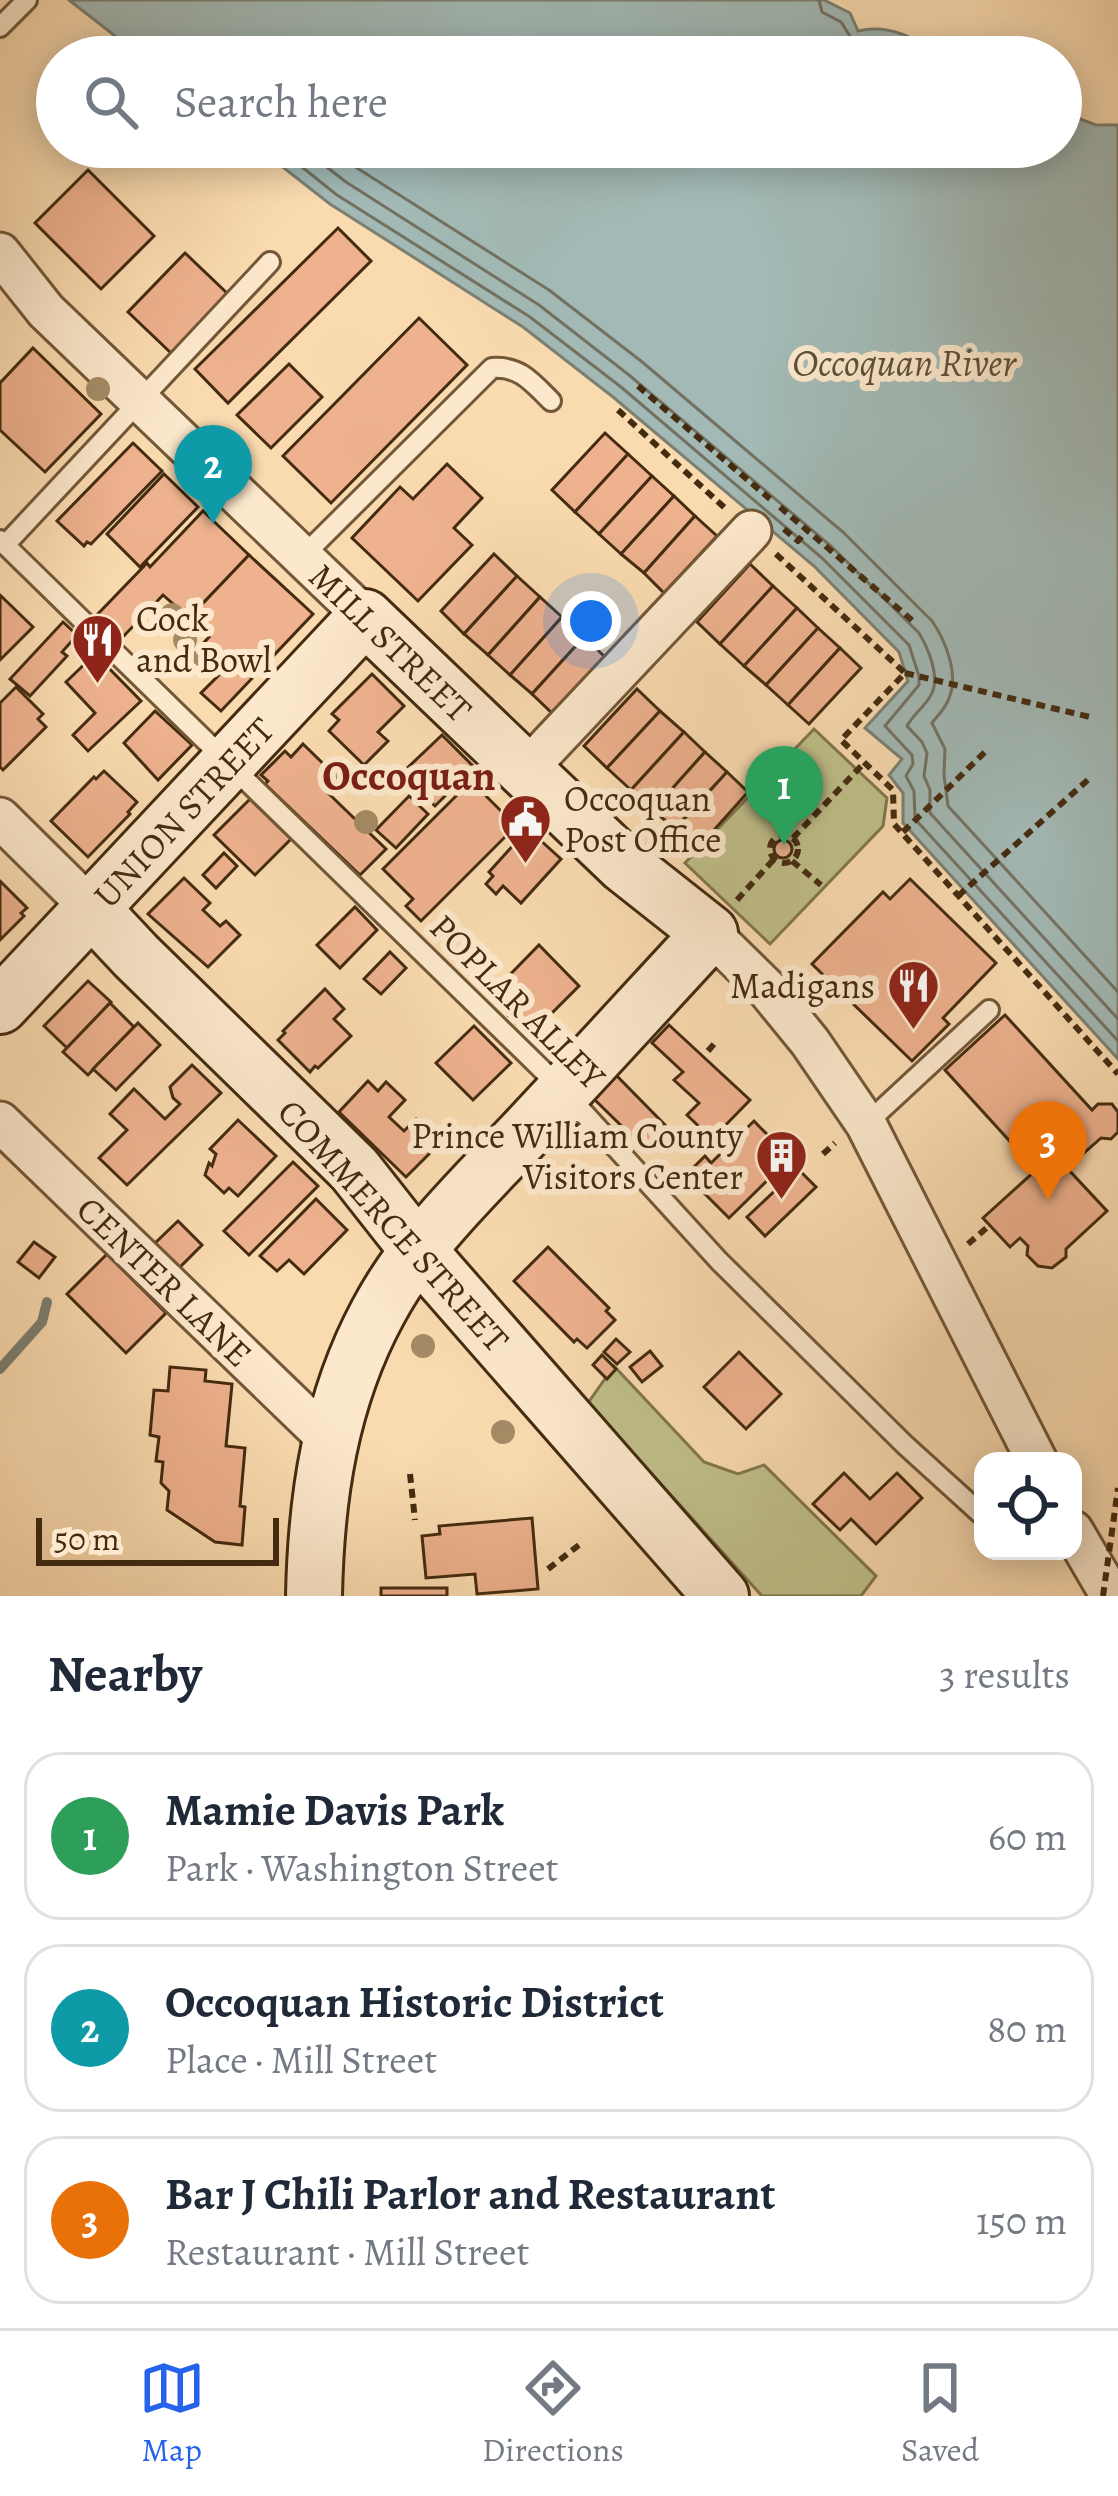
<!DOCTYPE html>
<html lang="en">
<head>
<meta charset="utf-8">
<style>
  :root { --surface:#fff; --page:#f2f2f3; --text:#1f2937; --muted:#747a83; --line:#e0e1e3; --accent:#2563eb }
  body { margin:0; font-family:Alegreya,serif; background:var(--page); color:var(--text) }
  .controls { position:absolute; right:36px; bottom:36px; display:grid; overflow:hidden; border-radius:24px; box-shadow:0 6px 30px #0003 }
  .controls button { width:108px; height:108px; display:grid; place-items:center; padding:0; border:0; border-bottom:3px solid var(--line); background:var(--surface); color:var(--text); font:60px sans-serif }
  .scale { position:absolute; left:36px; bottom:30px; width:243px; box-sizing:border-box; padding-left:12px; border:6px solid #442b10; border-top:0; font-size:33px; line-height:42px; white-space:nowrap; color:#442b10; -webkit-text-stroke:9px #fce8cc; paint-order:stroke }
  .you { position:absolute; left:591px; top:621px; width:42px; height:42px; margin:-30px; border:9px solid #fff; border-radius:50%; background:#1a73e8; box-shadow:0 0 0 18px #1a73e833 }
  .badge { display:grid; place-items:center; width:78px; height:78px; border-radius:50%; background:var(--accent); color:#fff; font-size:39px; font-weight:700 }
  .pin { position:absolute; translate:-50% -99px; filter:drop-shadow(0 3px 6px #0008) }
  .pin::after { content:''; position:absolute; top:63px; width:42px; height:36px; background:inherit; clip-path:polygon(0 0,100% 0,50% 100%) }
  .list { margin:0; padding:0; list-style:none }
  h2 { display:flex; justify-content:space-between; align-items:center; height:156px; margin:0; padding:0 48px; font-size:51px }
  h2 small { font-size:39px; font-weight:400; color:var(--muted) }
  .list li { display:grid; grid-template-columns:78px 1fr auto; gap:36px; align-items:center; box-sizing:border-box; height:168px; margin:0 24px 24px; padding:0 24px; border:3px solid var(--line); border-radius:36px }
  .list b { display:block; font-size:45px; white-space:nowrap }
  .list p { margin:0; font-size:39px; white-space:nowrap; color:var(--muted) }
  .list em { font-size:39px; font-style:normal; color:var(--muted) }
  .icon { flex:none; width:66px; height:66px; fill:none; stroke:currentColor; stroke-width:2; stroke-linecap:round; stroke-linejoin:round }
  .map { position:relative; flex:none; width:1118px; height:1596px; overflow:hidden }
  .search { position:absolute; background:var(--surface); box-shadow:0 6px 30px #0003; left:36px; right:36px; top:36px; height:132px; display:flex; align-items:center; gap:30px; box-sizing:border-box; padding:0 42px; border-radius:66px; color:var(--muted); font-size:45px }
  .sheet { height:732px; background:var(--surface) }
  nav { display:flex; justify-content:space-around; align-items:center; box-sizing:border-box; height:168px; border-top:3px solid var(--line); background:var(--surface); font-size:33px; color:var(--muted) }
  nav a { display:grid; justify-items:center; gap:6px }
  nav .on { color:var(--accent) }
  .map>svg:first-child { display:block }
  .green { fill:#c0c08a; stroke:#82764d; stroke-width:3 }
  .water { fill:#a2b9b5; stroke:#7c8073; stroke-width:3 }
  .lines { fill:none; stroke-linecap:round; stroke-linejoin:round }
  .shore { stroke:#737262; stroke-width:3 }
  .stream { stroke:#7c8073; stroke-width:10 }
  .building { fill:#eeb28e; stroke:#442b10; stroke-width:3 }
  .lane-casing { stroke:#725738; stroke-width:24 }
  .street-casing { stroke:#725738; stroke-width:45 }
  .secondary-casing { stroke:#442b10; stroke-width:60 }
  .path { stroke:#442b10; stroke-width:6; stroke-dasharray:9 6; stroke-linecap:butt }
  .lane { stroke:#fce8cc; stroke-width:18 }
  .street { stroke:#fce8cc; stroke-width:39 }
  .secondary { stroke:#fce8cc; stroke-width:54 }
  .path-bridge { stroke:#442b10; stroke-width:6; stroke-dasharray:9 6; stroke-linecap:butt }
  .tree { fill:#a48b65 }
  .labels { text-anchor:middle; stroke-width:12; stroke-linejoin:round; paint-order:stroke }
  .poi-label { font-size:36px; fill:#442b10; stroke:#fce8cc; text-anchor:start }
  .street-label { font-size:36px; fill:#442b10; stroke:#fce8cc }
  .water-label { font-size:39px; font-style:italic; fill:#5c4e39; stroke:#fce8cc }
  .quarter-label { font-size:42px; font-weight:bold; fill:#7a1f14; stroke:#fce8cc }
</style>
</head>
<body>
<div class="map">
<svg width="1118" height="1596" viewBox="0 0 1118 1596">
  <rect width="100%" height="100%" fill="#fadbb0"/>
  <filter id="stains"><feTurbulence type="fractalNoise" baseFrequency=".00167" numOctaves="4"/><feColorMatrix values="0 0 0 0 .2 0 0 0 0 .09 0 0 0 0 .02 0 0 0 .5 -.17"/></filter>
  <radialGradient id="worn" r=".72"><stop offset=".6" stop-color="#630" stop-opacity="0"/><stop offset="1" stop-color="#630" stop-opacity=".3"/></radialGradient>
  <!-- green -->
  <g class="green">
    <polygon points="814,729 887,798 883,826 770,944 685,863"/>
    <polygon points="614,1366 704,1462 738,1474 764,1465 876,1576 861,1596 762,1596 588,1403"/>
  </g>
  <!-- water -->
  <g class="water">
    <path d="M 69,0 L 824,0 L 850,13 L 858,31 C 892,23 916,40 943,57 L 142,57 Z"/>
    <polygon points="1061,112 1096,125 1118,125 1118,1059 903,823 903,793 889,775 902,759 865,728 908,681 899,652 814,566 613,397 523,327 330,204 257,147 1061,147"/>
  </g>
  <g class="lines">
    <!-- shore -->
    <g class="shore">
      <polyline points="819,0 822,12 841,22 853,41 890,41 921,57"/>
      <polyline points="277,147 337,195 530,317 621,387 822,558 909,645 919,676 919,685 885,726 912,755 913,764 906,776 914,791 915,819 1118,1041"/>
      <path d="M 301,147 L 346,182 L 539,305 L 629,375 L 832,547 L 919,633 C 928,648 940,676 932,693 C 927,705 913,714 907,726 L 922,742 L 927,753 L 924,776 L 930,790 L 930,813 L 1118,1019"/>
      <path d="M 330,147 L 357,168 L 549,290 L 641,361 L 844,533 L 932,621 C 946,641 959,675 949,698 C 946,708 938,715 932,723 L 945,749 L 944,775 L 948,806 L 1118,992"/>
    </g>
    <!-- stream -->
    <polyline class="stream" points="0,1369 42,1322 47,1302"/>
  </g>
  <!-- building -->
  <g class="building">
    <polygon points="88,170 154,236 101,289 35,223"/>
    <polygon points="338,228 371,261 228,403 195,369"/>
    <polygon points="185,253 229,295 172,354 128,312"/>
    <polygon points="419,318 467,365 331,503 283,456"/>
    <polygon points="33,348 101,414 45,472 0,430 0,383"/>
    <polygon points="289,364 322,397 271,448 237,415"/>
    <polygon points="605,433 628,454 575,512 552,490"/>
    <polygon points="133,443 162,471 91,544 87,542 84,546 57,521"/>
    <polygon points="628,454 652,476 599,534 575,512"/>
    <polygon points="447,464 482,498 454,528 472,545 418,601 352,538 400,487 413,499"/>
    <polygon points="164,474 198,507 140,567 107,534"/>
    <polygon points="652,476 674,496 621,554 599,534"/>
    <polygon points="674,496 695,516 644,573 621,554"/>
    <polygon points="203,511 249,555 189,618 163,595 119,641 94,618 147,563 150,567"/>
    <polygon points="695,516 717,536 664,593 644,573"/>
    <polygon points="494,554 517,576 464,634 441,611"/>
    <polygon points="249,555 313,614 221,711 201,693 222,672 198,649 209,637 189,618"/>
    <polygon points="750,564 773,586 720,644 697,622"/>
    <polygon points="517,576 540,597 488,655 464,634"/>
    <polygon points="773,586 797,608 744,666 720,644"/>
    <polygon points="0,595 33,627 0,660"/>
    <polygon points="540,597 562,617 510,675 488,655"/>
    <polygon points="797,608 818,628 766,685 744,666"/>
    <polygon points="562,617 584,637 532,694 510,675"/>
    <polygon points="63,622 77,635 62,652 67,656 30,696 10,679"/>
    <polygon points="818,628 840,648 788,705 766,685"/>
    <polygon points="584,637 605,657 553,714 532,694"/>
    <polygon points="840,648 861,668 809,724 788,705"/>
    <polygon points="95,654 141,701 88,751 73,735 95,713 66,682"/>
    <polygon points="372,674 404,706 378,732 388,741 364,765 329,731 339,720 332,714"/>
    <polygon points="16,687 43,714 38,719 46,727 3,770 0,767 0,703"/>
    <polygon points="637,689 660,711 607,768 584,746"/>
    <polygon points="155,711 192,745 158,780 124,743"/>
    <polygon points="660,711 684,732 631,790 607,768"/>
    <polygon points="684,732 705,752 653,810 631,790"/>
    <polygon points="442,735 474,767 435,806 402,773"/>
    <polygon points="303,744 339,779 327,792 386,849 360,875 265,784 268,781 261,775 285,751 291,757"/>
    <polygon points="705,752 727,772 675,829 653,810"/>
    <polygon points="104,771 137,802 128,812 130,814 88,857 51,821 94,777 96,779"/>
    <polygon points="727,772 748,792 697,849 675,829"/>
    <polygon points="471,781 516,826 421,921 406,906 413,899 383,869"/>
    <polygon points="409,796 428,814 396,848 376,830"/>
    <polygon points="250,799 291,839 255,875 214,835"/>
    <polygon points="528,829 561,859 521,903 503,886 496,894 486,884 493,876 489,872"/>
    <circle cx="783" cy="849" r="9"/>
    <polygon points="224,853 237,866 216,888 203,875"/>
    <polygon points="184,878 210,903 203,910 220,926 226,921 240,935 208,967 148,914"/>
    <polygon points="910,879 996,963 943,1018 949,1024 912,1061 812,964 883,892 890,899"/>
    <polygon points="0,881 27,908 21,913 24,916 0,940"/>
    <polygon points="355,907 377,930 340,968 317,945"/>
    <polygon points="539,945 579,986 529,1036 489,996"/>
    <polygon points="390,952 406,968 381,994 364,979"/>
    <polygon points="88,981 111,1002 67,1048 44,1026"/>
    <polygon points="325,989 344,1009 334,1019 351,1036 318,1068 315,1066 310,1072 278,1040 285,1033 283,1031"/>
    <polygon points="110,1003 134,1027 88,1075 63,1052"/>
    <polygon points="1005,1015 1092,1110 1098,1104 1112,1104 1118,1112 1118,1132 1111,1139 1101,1138 1067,1168 1107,1211 1066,1249 1066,1257 1052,1268 1038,1266 1027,1255 1028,1246 1020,1238 1010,1247 983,1218 1036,1170 945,1070"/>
    <polygon points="138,1023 160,1045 116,1090 93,1069"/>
    <polygon points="669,1025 750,1100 712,1139 687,1115 699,1103 674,1080 683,1072 652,1043"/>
    <polygon points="474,1026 511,1063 473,1100 436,1063"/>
    <polygon points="192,1065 221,1093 127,1185 99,1158 127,1130 110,1114 134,1089 165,1119 180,1104 173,1098 170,1087"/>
    <polygon points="616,1075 668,1128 646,1150 593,1098"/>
    <polygon points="368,1081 378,1091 386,1082 405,1100 389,1117 404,1131 416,1119 440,1143 406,1177 339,1112"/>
    <polygon points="238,1120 276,1156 238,1196 229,1188 224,1193 205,1175 209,1163 212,1166 216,1154 210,1149"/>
    <polygon points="754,1121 790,1158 729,1218 686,1175 705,1156 711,1163"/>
    <polygon points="293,1162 318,1186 249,1255 224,1231"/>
    <polygon points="798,1169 816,1187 765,1236 747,1217"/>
    <polygon points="316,1199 347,1230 304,1274 289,1260 277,1271 260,1256"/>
    <polygon points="178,1221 202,1245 178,1269 154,1244"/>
    <polygon points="34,1242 55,1257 39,1278 18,1262"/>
    <polygon points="548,1247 609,1308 606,1311 615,1320 587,1348 577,1339 574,1342 514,1281"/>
    <polygon points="107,1254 166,1313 126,1353 67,1294"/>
    <polygon points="616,1339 630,1352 617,1364 604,1352"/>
    <polygon points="650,1351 662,1366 642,1382 630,1367"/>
    <polygon points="739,1352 781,1394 746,1429 704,1387"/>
    <polygon points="602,1355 616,1369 607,1379 593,1365"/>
    <polygon points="170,1367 206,1370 205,1381 232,1384 226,1446 245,1448 240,1506 245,1507 242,1545 215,1542 167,1510 169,1491 161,1483 163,1462 156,1461 159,1437 150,1435 154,1390 168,1391"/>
    <polygon points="844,1473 870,1499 897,1473 922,1498 876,1544 851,1519 840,1530 813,1504"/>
    <polygon points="532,1518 538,1589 477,1594 475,1574 426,1578 422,1536 440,1534 439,1526"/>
    <rect x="381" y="1588" width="66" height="8"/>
  </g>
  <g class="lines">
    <defs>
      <g id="lane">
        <polyline points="0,27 27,0"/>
        <polyline points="0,540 564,1091 719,1261 905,1445 981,1514 983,1512"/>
        <polyline points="5,545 270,262"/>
        <path d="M 302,557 L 492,368 C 520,366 532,382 551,401"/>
        <polyline points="866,1124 989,1010"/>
      </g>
      <g id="street">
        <polyline points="0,253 46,311 365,617"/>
        <polyline points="525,771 751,531"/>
        <polyline points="0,818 92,909"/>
        <polyline points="710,933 766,988 810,1042 866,1124 1037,1461"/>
        <polyline points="0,1122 329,1440"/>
        <polyline points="1073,1531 1111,1596"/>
      </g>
      <g id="secondary">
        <polyline points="92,909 136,956 354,1169 417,1249 721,1596"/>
        <path d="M 0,1006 L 365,617 L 624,865 L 710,933 C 648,1000 586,1068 523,1135 C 471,1190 414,1244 378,1312 C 330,1401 316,1497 314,1596"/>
      </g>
    </defs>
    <!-- lane casing -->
    <use href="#lane" class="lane-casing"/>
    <!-- street casing -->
    <use href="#street" class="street-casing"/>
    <!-- secondary casing -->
    <use href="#secondary" class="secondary-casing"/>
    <!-- path -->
    <g class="path">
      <polyline points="638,386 770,499"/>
      <polyline points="618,410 726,509"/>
      <polyline points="780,507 914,622"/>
      <polyline points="784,529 798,541 807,531"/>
      <polyline points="776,554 905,673 841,740 893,790 894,824 1118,1074"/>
      <polyline points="905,673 1090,717"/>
      <polyline points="903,832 986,751"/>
      <circle cx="784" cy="849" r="14"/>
      <polyline points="793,838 864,763"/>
      <polyline points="792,861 821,885"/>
      <polyline points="958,896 1089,779"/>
      <polyline points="737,900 775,858"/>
      <polyline points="708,1051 714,1044"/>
      <polyline points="823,1154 835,1143"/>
      <polyline points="968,1244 990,1225"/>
      <polyline points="410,1474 415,1520"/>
      <polyline points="548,1569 583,1542"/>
    </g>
    <!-- lane -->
    <use href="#lane" class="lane"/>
    <!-- street -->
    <use href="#street" class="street"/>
    <!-- secondary -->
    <use href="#secondary" class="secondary"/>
    <!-- path-bridge -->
    <polyline class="path-bridge" points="1103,1596 1118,1488"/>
  </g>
  <!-- trees -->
  <g class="tree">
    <circle cx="98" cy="389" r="12"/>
    <circle cx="172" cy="615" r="12"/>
    <circle cx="185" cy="640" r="12"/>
    <circle cx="196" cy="663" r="12"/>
    <circle cx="344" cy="774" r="12"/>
    <circle cx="366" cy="822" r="12"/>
    <circle cx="479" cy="960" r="12"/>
    <circle cx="423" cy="1346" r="12"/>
    <circle cx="503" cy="1432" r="12"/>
  </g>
  <!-- icons -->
  <defs>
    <symbol id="restaurant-pin" viewBox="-11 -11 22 30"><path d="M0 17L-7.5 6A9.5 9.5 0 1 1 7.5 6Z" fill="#8f2418" stroke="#fce8cc"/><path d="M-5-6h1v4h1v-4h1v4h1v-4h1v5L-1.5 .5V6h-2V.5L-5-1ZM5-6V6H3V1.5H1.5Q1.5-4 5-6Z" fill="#fff"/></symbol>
    <symbol id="civic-pin" viewBox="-11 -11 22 30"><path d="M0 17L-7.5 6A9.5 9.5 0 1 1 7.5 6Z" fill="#8f2418" stroke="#fce8cc"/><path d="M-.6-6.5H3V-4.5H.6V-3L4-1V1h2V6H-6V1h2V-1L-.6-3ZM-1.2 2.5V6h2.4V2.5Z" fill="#fff"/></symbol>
    <symbol id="building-pin" viewBox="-11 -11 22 30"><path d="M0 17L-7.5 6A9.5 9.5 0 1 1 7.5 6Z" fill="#8f2418" stroke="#fce8cc"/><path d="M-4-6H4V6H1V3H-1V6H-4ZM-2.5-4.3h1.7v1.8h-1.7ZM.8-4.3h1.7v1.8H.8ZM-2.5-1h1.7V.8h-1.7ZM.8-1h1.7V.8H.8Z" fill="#fff"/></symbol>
  </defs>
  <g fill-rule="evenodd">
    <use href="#restaurant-pin" x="68" y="610" width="59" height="81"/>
    <use href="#civic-pin" x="496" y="790" width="59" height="81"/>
    <use href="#restaurant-pin" x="884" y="956" width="59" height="81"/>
    <use href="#building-pin" x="752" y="1126" width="59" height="81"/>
  </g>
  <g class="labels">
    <!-- poi labels -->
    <g class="poi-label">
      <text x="136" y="631">Cock<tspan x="136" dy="41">and Bowl</tspan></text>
      <text x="564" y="811">Occoquan<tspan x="564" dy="41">Post Office</tspan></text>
      <text x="875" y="998" text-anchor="end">Madigans</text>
      <text x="743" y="1148" text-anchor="end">Prince William County<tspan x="743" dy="41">Visitors Center</tspan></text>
    </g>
    <!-- street labels -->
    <g class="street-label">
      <text transform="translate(391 642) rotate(44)" y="13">MILL STREET</text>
      <text transform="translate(183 812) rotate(-47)" y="13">UNION STREET</text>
      <text transform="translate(518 1001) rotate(45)" y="13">POPLAR ALLEY</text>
      <text transform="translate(394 1225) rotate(48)" y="13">COMMERCE STREET</text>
      <text transform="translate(165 1281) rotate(44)" y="13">CENTER LANE</text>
    </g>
    <!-- water labels -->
    <g class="water-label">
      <text x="904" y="376">Occoquan River</text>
    </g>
    <!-- quarter labels -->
    <g class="quarter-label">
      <text x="409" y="790">Occoquan</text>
    </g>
  </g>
  <rect width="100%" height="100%" filter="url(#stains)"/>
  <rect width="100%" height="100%" fill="url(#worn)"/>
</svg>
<div class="controls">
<button><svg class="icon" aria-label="locate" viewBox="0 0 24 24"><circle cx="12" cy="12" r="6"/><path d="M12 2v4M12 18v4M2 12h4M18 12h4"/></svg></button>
</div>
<div class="scale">50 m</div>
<div class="you"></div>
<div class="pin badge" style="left:784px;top:845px;background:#2e9e5b">1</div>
<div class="pin badge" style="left:213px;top:524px;background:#0f9aa8">2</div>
<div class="pin badge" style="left:1048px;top:1200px;background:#e8710a">3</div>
<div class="search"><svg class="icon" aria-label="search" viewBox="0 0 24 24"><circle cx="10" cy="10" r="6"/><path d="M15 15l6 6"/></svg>Search here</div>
</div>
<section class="sheet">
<h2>Nearby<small>3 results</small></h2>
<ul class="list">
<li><span class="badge" style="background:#2e9e5b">1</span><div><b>Mamie Davis Park</b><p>Park · Washington Street</p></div><em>60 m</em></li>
<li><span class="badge" style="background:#0f9aa8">2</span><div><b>Occoquan Historic District</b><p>Place · Mill Street</p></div><em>80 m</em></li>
<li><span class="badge" style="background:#e8710a">3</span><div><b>Bar J Chili Parlor and Restaurant</b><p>Restaurant · Mill Street</p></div><em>150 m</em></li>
</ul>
</section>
<nav>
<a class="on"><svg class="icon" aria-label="map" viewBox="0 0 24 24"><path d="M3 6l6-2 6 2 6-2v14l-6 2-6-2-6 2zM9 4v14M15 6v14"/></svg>Map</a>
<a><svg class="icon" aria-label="directions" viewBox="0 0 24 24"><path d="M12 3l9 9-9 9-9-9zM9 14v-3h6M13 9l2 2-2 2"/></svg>Directions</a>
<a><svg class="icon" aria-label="saved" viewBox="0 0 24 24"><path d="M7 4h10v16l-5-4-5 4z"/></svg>Saved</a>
</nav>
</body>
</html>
